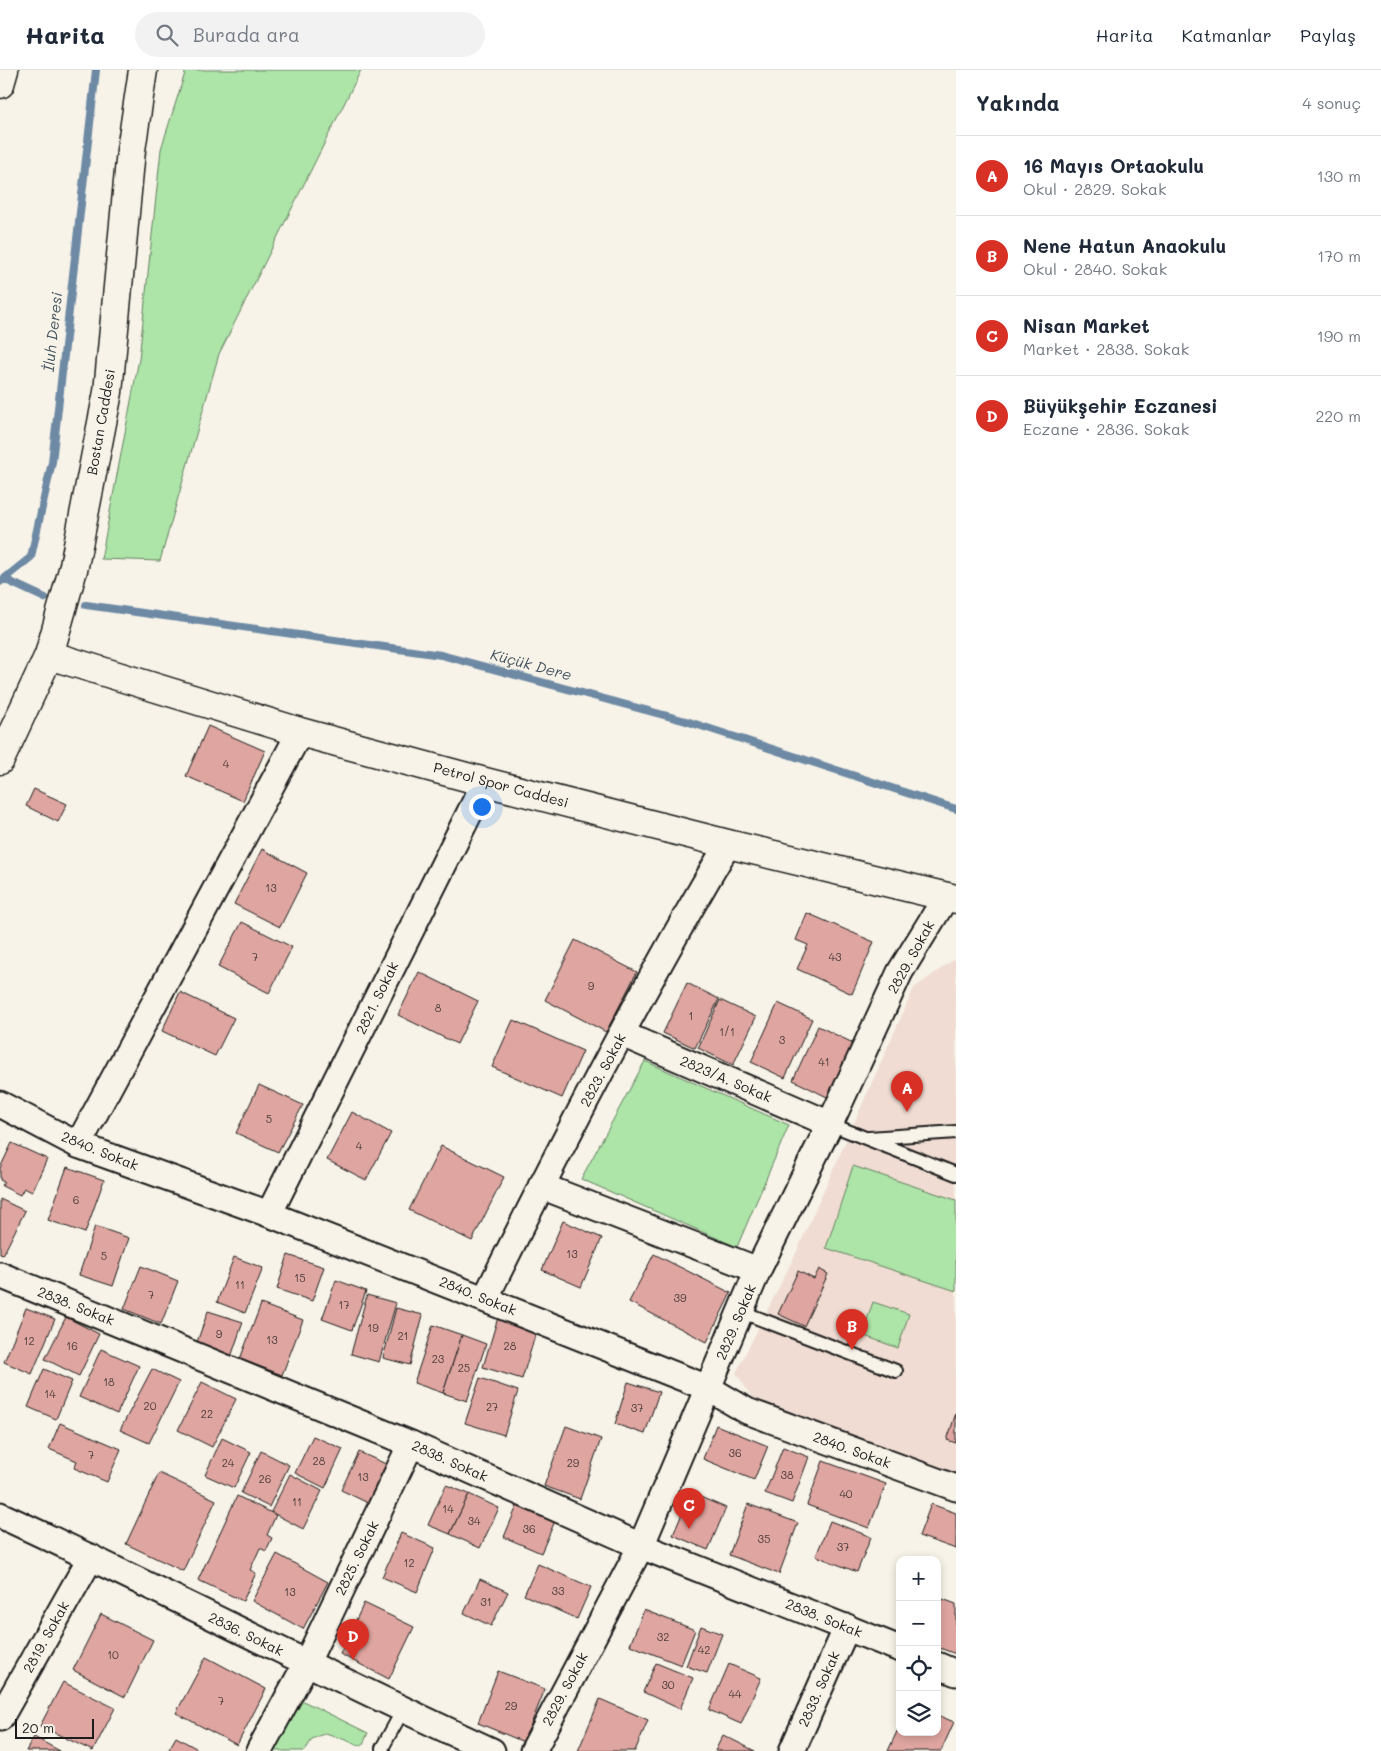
<!DOCTYPE html>
<html lang="tr">
<head>
<meta charset="utf-8">
<style>
  :root { --surface:#fff; --page:#f2f2f3; --text:#1f2937; --muted:#747a83; --line:#e0e1e3; --accent:#d93025 }
  body { margin:0; font-family:Mali,sans-serif; background:var(--page); color:var(--text) }
  .controls { position:absolute; right:15px; bottom:15px; display:grid; overflow:hidden; border-radius:10px; box-shadow:0 2px 8px #0003 }
  .controls button { width:45px; height:45px; display:grid; place-items:center; padding:0; border:0; border-bottom:1px solid var(--line); background:var(--surface); color:var(--text); font:25px sans-serif }
  .scale { position:absolute; left:15px; bottom:12px; width:79px; box-sizing:border-box; padding-left:5px; border:2px solid #1c1c1c; border-top:0; font-size:14px; line-height:18px; white-space:nowrap; color:#1c1c1c; -webkit-text-stroke:4px #f7f3e8; paint-order:stroke }
  .you { position:absolute; left:481px; top:736px; width:18px; height:18px; margin:-12px; border:4px solid #fff; border-radius:50%; background:#1a73e8; box-shadow:0 0 0 8px #1a73e833 }
  .badge { display:grid; place-items:center; width:32px; height:32px; border-radius:50%; background:var(--accent); color:#fff; font-size:16px; font-weight:700 }
  .pin { position:absolute; translate:-50% -41px; filter:drop-shadow(0 1px 2px #0008) }
  .pin::after { content:''; position:absolute; top:26px; width:18px; height:15px; background:inherit; clip-path:polygon(0 0,100% 0,50% 100%) }
  .list { margin:0; padding:0; list-style:none }
  h2 { display:flex; justify-content:space-between; align-items:center; height:65px; margin:0; padding:0 20px; font-size:21px }
  h2 small { font-size:16px; font-weight:400; color:var(--muted) }
  .list li { display:grid; grid-template-columns:32px 1fr auto; gap:15px; align-items:center; box-sizing:border-box; height:80px; padding:0 20px; border-top:1px solid var(--line) }
  .list b { display:block; font-size:19px; white-space:nowrap }
  .list p { margin:0; font-size:16px; white-space:nowrap; color:var(--muted) }
  .list em { font-size:16px; font-style:normal; color:var(--muted) }
  .icon { flex:none; width:28px; height:28px; fill:none; stroke:currentColor; stroke-width:2; stroke-linecap:round; stroke-linejoin:round }
  .map { position:relative; flex:none; width:956px; height:1681px; overflow:hidden }
  header { display:flex; align-items:center; gap:30px; box-sizing:border-box; height:70px; padding:0 25px; background:var(--surface); border-bottom:1px solid var(--line) }
  header strong { font-size:24px }
  nav { display:flex; gap:28px; margin-inline-start:auto; font-size:18px }
  .search { width:350px; height:45px; background:var(--page); display:flex; align-items:center; gap:12px; box-sizing:border-box; padding:0 18px; border-radius:28px; color:var(--muted); font-size:19px }
  main { display:flex }
  aside { flex:1; background:var(--surface) }
  .map>svg:first-child { display:block }
  .built { fill:#f0dcd2 }
  .green { fill:#ade4a7; stroke:#648062 }
  .lines { fill:none; stroke-linecap:round; stroke-linejoin:round }
  .stream { stroke:#6d89a4; stroke-width:8 }
  .building { fill:#dfa5a0; stroke:#1c1c1c }
  .lane-casing { stroke:#1c1c1c; stroke-width:16 }
  .street-casing { stroke:#1c1c1c; stroke-width:29 }
  .secondary-casing { stroke:#1c1c1c; stroke-width:31 }
  .lane { stroke:#f7f3e8; stroke-width:12 }
  .street { stroke:#f7f3e8; stroke-width:25 }
  .secondary { stroke:#f7f3e8; stroke-width:28 }
  .labels { text-anchor:middle; stroke-width:4; stroke-linejoin:round; paint-order:stroke }
  .number-label { font-size:11px; fill:#4d3e3d }
  .street-label { font-size:14px; fill:#1c1c1c; stroke:#f7f3e8 }
  .water-label { font-size:15px; font-style:italic; fill:#445360; stroke:#f7f3e8 }
</style>
</head>
<body>
<header>
<strong>Harita</strong>
<div class="search"><svg class="icon" aria-label="search" viewBox="0 0 24 24"><circle cx="10" cy="10" r="6"/><path d="M15 15l6 6"/></svg>Burada ara</div>
<nav><a>Harita</a><a>Katmanlar</a><a>Paylaş</a></nav>
</header>
<main>
<div class="map">
<svg width="956" height="1681" viewBox="0 0 956 1681">
  <rect width="100%" height="100%" fill="#f7f3e8"/>
  <filter id="ink" filterUnits="userSpaceOnUse"><feTurbulence type="fractalNoise" baseFrequency=".02" numOctaves="2"/><feDisplacementMap in="SourceGraphic" scale="10" xChannelSelector="R" yChannelSelector="G"/><feConvolveMatrix kernelMatrix="1 2 1 2 8 2 1 2 1" color-interpolation-filters="sRGB"/></filter>
  <g filter="url(#ink)">
    <!-- built -->
    <polygon class="built" points="956,888 956,1405 755,1332 736,1303 796,1183 914,918"/>
    <!-- green -->
    <g class="green">
      <polygon points="186,0 361,0 219,284 160,491 101,489 139,289 161,79"/>
      <polygon points="645,991 789,1055 737,1177 581,1109"/>
      <polygon points="853,1096 956,1130 956,1221 826,1178"/>
      <polygon points="873,1232 909,1244 898,1278 862,1265"/>
      <polygon points="299,1629 368,1663 362,1676 326,1663 312,1669 305,1681 270,1681"/>
    </g>
    <g class="lines">
      <!-- stream -->
      <g class="stream">
        <polyline points="4,509 45,528"/>
        <polyline points="0,512 31,487 52,392 96,0"/>
        <polyline points="86,535 441,585 686,651 956,739"/>
      </g>
    </g>
    <!-- building -->
    <g class="building">
      <polygon points="208,656 265,681 243,731 186,706"/>
      <polygon points="34,719 67,734 58,752 26,736"/>
      <polygon points="262,779 307,803 280,857 234,834"/>
      <polygon points="807,843 874,872 852,924 797,899 808,875 796,870"/>
      <polygon points="242,852 292,877 269,923 218,897"/>
      <polygon points="575,870 637,902 606,962 545,930"/>
      <polygon points="419,902 478,931 457,974 398,945"/>
      <polygon points="687,913 719,929 695,978 663,963"/>
      <polygon points="180,922 234,948 215,986 162,961"/>
      <polygon points="720,930 756,947 733,995 698,978"/>
      <polygon points="778,933 812,949 785,1008 751,992"/>
      <polygon points="513,950 583,981 562,1028 492,997"/>
      <polygon points="818,956 855,974 829,1028 793,1010"/>
      <polygon points="259,1015 303,1035 278,1082 236,1063"/>
      <polygon points="352,1042 391,1063 366,1110 327,1090"/>
      <polygon points="12,1073 47,1089 32,1122 24,1118 20,1125 2,1116 4,1112 0,1110 0,1098"/>
      <polygon points="441,1076 504,1107 472,1171 409,1140"/>
      <polygon points="67,1097 104,1110 85,1163 48,1150"/>
      <polygon points="0,1129 25,1141 3,1185 0,1184"/>
      <polygon points="563,1151 602,1168 581,1217 542,1200"/>
      <polygon points="95,1156 129,1168 113,1216 79,1205"/>
      <polygon points="654,1184 731,1223 707,1272 629,1232"/>
      <polygon points="288,1185 324,1197 312,1231 277,1219"/>
      <polygon points="234,1187 263,1198 245,1243 217,1232"/>
      <polygon points="141,1196 178,1211 161,1254 124,1239"/>
      <polygon points="819,1199 828,1204 804,1256 778,1244 798,1201 814,1209"/>
      <polygon points="336,1210 366,1221 352,1260 322,1249"/>
      <polygon points="367,1225 396,1233 379,1292 351,1284"/>
      <polygon points="261,1234 303,1250 282,1305 240,1289"/>
      <polygon points="26,1238 55,1249 32,1304 4,1292"/>
      <polygon points="396,1238 423,1245 410,1295 383,1288"/>
      <polygon points="208,1241 243,1252 231,1287 196,1275"/>
      <polygon points="499,1244 538,1256 522,1309 483,1297"/>
      <polygon points="66,1247 99,1264 79,1306 45,1289"/>
      <polygon points="433,1255 462,1265 443,1323 414,1313"/>
      <polygon points="462,1265 486,1274 467,1331 443,1323"/>
      <polygon points="101,1279 139,1296 117,1344 79,1327"/>
      <polygon points="44,1299 72,1311 56,1349 28,1337"/>
      <polygon points="152,1299 179,1312 149,1373 120,1360"/>
      <polygon points="480,1308 518,1321 504,1365 465,1353"/>
      <polygon points="202,1312 236,1329 212,1377 178,1360"/>
      <polygon points="628,1312 659,1322 645,1364 615,1354"/>
      <polygon points="956,1343 956,1373 947,1370"/>
      <polygon points="60,1353 121,1379 107,1412 74,1398 77,1391 49,1379"/>
      <polygon points="716,1355 768,1376 754,1410 703,1389"/>
      <polygon points="566,1356 601,1369 580,1429 544,1416"/>
      <polygon points="313,1366 343,1379 325,1418 295,1403"/>
      <polygon points="222,1368 251,1382 234,1418 205,1405"/>
      <polygon points="783,1377 809,1387 792,1433 765,1423"/>
      <polygon points="261,1381 289,1395 269,1437 241,1423"/>
      <polygon points="359,1382 386,1394 368,1433 341,1420"/>
      <polygon points="823,1391 886,1414 869,1458 807,1435"/>
      <polygon points="159,1403 216,1430 183,1501 126,1474"/>
      <polygon points="290,1404 322,1421 303,1459 271,1442"/>
      <polygon points="446,1415 469,1424 450,1464 428,1455"/>
      <polygon points="691,1423 726,1438 708,1480 673,1465"/>
      <polygon points="469,1424 499,1438 480,1478 450,1464"/>
      <polygon points="237,1426 276,1445 267,1465 272,1468 266,1481 260,1478 250,1500 256,1503 243,1531 198,1510"/>
      <polygon points="748,1434 798,1453 779,1504 729,1485"/>
      <polygon points="931,1434 956,1443 956,1479 919,1466"/>
      <polygon points="517,1436 555,1451 541,1483 504,1467"/>
      <polygon points="830,1451 871,1467 857,1502 816,1486"/>
      <polygon points="401,1463 435,1478 417,1522 382,1507"/>
      <polygon points="277,1484 328,1512 303,1559 252,1531"/>
      <polygon points="538,1494 591,1517 577,1549 524,1525"/>
      <polygon points="480,1509 508,1522 491,1556 464,1543"/>
      <polygon points="937,1527 956,1534 956,1584 937,1577"/>
      <polygon points="364,1533 414,1557 389,1609 340,1584"/>
      <polygon points="644,1540 695,1560 681,1595 630,1575"/>
      <polygon points="101,1544 153,1570 125,1627 73,1600"/>
      <polygon points="701,1556 722,1564 707,1603 686,1596"/>
      <polygon points="206,1587 266,1619 237,1675 176,1643"/>
      <polygon points="656,1593 693,1608 680,1639 643,1622"/>
      <polygon points="729,1594 761,1608 741,1654 709,1640"/>
      <polygon points="498,1601 545,1619 524,1672 478,1653"/>
      <polygon points="63,1612 115,1638 93,1681 40,1656"/>
      <polygon points="600,1629 648,1650 635,1681 578,1681"/>
      <polygon points="937,1645 954,1652 941,1681 888,1681 900,1655 900,1662 937,1662"/>
      <polygon points="723,1665 755,1681 715,1681"/>
      <polygon points="34,1667 60,1681 26,1681"/>
      <polygon points="176,1667 201,1681 168,1681"/>
    </g>
    <g class="lines">
      <defs>
        <g id="lane">
          <polyline points="830,1054 956,1104"/>
          <polyline points="869,1068 956,1062"/>
          <polyline points="742,1242 896,1301"/>
          <polyline points="383,1681 382,1678 403,1640"/>
        </g>
        <g id="street">
          <polyline points="622,964 830,1054"/>
          <polyline points="0,1034 78,1075 269,1144 708,1318 747,1341 956,1418"/>
          <polyline points="78,1075 300,662"/>
          <polyline points="541,1116 758,1200"/>
          <polyline points="269,1144 485,712"/>
          <polyline points="0,1205 411,1374 641,1476 900,1579"/>
          <path d="M 485,1229 C 561,1075 640,922 728,774"/>
          <path d="M 0,1445 C 165,1521 326,1605 492,1681"/>
          <polyline points="937,1595 956,1603"/>
          <polyline points="0,1648 91,1487"/>
          <polyline points="259,1681 306,1594 411,1374"/>
          <polyline points="533,1681 641,1476 758,1200 830,1054 900,902 946,827"/>
          <polyline points="792,1681 847,1557"/>
        </g>
        <g id="secondary">
          <polyline points="0,14 4,0"/>
          <polyline points="49,585 300,662 485,712 728,774 956,829"/>
          <polyline points="0,690 49,585 74,496 108,322 131,80 143,0"/>
        </g>
      </defs>
      <!-- lane casing -->
      <use href="#lane" class="lane-casing"/>
      <!-- street casing -->
      <use href="#street" class="street-casing"/>
      <!-- secondary casing -->
      <use href="#secondary" class="secondary-casing"/>
      <!-- lane -->
      <use href="#lane" class="lane"/>
      <!-- street -->
      <use href="#street" class="street"/>
      <!-- secondary -->
      <use href="#secondary" class="secondary"/>
    </g>
  </g>
  <g class="labels">
    <!-- number labels -->
    <g class="number-label">
      <text x="226" y="698">4</text>
      <text x="271" y="822">13</text>
      <text x="255" y="891">7</text>
      <text x="835" y="891">43</text>
      <text x="591" y="920">9</text>
      <text x="438" y="942">8</text>
      <text x="691" y="950">1</text>
      <text x="727" y="966">1/1</text>
      <text x="782" y="974">3</text>
      <text x="824" y="996">41</text>
      <text x="269" y="1053">5</text>
      <text x="359" y="1080">4</text>
      <text x="76" y="1134">6</text>
      <text x="572" y="1188">13</text>
      <text x="104" y="1190">5</text>
      <text x="300" y="1212">15</text>
      <text x="240" y="1219">11</text>
      <text x="151" y="1229">7</text>
      <text x="680" y="1232">39</text>
      <text x="344" y="1239">17</text>
      <text x="373" y="1262">19</text>
      <text x="219" y="1268">9</text>
      <text x="403" y="1270">21</text>
      <text x="272" y="1274">13</text>
      <text x="29" y="1275">12</text>
      <text x="72" y="1280">16</text>
      <text x="510" y="1280">28</text>
      <text x="438" y="1293">23</text>
      <text x="464" y="1302">25</text>
      <text x="109" y="1316">18</text>
      <text x="50" y="1328">14</text>
      <text x="150" y="1340">20</text>
      <text x="492" y="1341">27</text>
      <text x="637" y="1342">37</text>
      <text x="207" y="1348">22</text>
      <text x="735" y="1387">36</text>
      <text x="91" y="1389">7</text>
      <text x="319" y="1395">28</text>
      <text x="228" y="1397">24</text>
      <text x="573" y="1397">29</text>
      <text x="787" y="1409">38</text>
      <text x="363" y="1411">13</text>
      <text x="265" y="1413">26</text>
      <text x="846" y="1428">40</text>
      <text x="297" y="1436">11</text>
      <text x="448" y="1443">14</text>
      <text x="474" y="1455">34</text>
      <text x="529" y="1463">36</text>
      <text x="764" y="1473">35</text>
      <text x="843" y="1481">37</text>
      <text x="409" y="1497">12</text>
      <text x="558" y="1525">33</text>
      <text x="290" y="1526">13</text>
      <text x="486" y="1536">31</text>
      <text x="663" y="1571">32</text>
      <text x="704" y="1584">42</text>
      <text x="113" y="1589">10</text>
      <text x="668" y="1619">30</text>
      <text x="735" y="1628">44</text>
      <text x="221" y="1635">7</text>
      <text x="511" y="1640">29</text>
    </g>
    <!-- street labels -->
    <g class="street-label">
      <text transform="translate(101 352) rotate(-80)" y="5">Bostan Caddesi</text>
      <text transform="translate(501 715) rotate(15)" y="5">Petrol Spor Caddesi</text>
      <text transform="translate(911 887) rotate(-61)" y="5">2829. Sokak</text>
      <text transform="translate(377 928) rotate(-64)" y="5">2821. Sokak</text>
      <text transform="translate(603 1000) rotate(-62)" y="5">2823. Sokak</text>
      <text transform="translate(726 1009) rotate(23)" y="5">2823/A. Sokak</text>
      <text transform="translate(100 1081) rotate(22)" y="5">2840. Sokak</text>
      <text transform="translate(478 1226) rotate(22)" y="5">2840. Sokak</text>
      <text transform="translate(76 1236) rotate(22)" y="5">2838. Sokak</text>
      <text transform="translate(736 1252) rotate(-67)" y="5">2829. Sokak</text>
      <text transform="translate(852 1380) rotate(20)" y="5">2840. Sokak</text>
      <text transform="translate(450 1391) rotate(24)" y="5">2838. Sokak</text>
      <text transform="translate(357 1488) rotate(-64)" y="5">2825. Sokak</text>
      <text transform="translate(824 1548) rotate(22)" y="5">2838. Sokak</text>
      <text transform="translate(246 1564) rotate(26)" y="5">2836. Sokak</text>
      <text transform="translate(46 1567) rotate(-61)" y="5">2819. Sokak</text>
      <text transform="translate(565 1619) rotate(-62)" y="5">2829. Sokak</text>
      <text transform="translate(819 1619) rotate(-66)" y="5">2833. Sokak</text>
    </g>
    <!-- water labels -->
    <g class="water-label">
      <text transform="translate(53 262) rotate(-84)" y="5">İluh Deresi</text>
      <text transform="translate(531 595) rotate(15)" y="5">Küçük Dere</text>
    </g>
  </g>
</svg>
<div class="controls">
<button>+</button>
<button>−</button>
<button><svg class="icon" aria-label="locate" viewBox="0 0 24 24"><circle cx="12" cy="12" r="6"/><path d="M12 2v4M12 18v4M2 12h4M18 12h4"/></svg></button>
<button><svg class="icon" aria-label="layers" viewBox="0 0 24 24"><path d="M12 4l9 5-9 5-9-5zM3 14l9 5 9-5"/></svg></button>
</div>
<div class="scale">20 m</div>
<div class="you"></div>
<div class="pin badge" style="left:907px;top:1042px">A</div>
<div class="pin badge" style="left:852px;top:1280px">B</div>
<div class="pin badge" style="left:689px;top:1459px">C</div>
<div class="pin badge" style="left:353px;top:1590px">D</div>
</div>
<aside>
<h2>Yakında<small>4 sonuç</small></h2>
<ul class="list">
<li><span class="badge">A</span><div><b>16 Mayıs Ortaokulu</b><p>Okul · 2829. Sokak</p></div><em>130 m</em></li>
<li><span class="badge">B</span><div><b>Nene Hatun Anaokulu</b><p>Okul · 2840. Sokak</p></div><em>170 m</em></li>
<li><span class="badge">C</span><div><b>Nisan Market</b><p>Market · 2838. Sokak</p></div><em>190 m</em></li>
<li><span class="badge">D</span><div><b>Büyükşehir Eczanesi</b><p>Eczane · 2836. Sokak</p></div><em>220 m</em></li>
</ul>
</aside>
</main>
</body>
</html>
